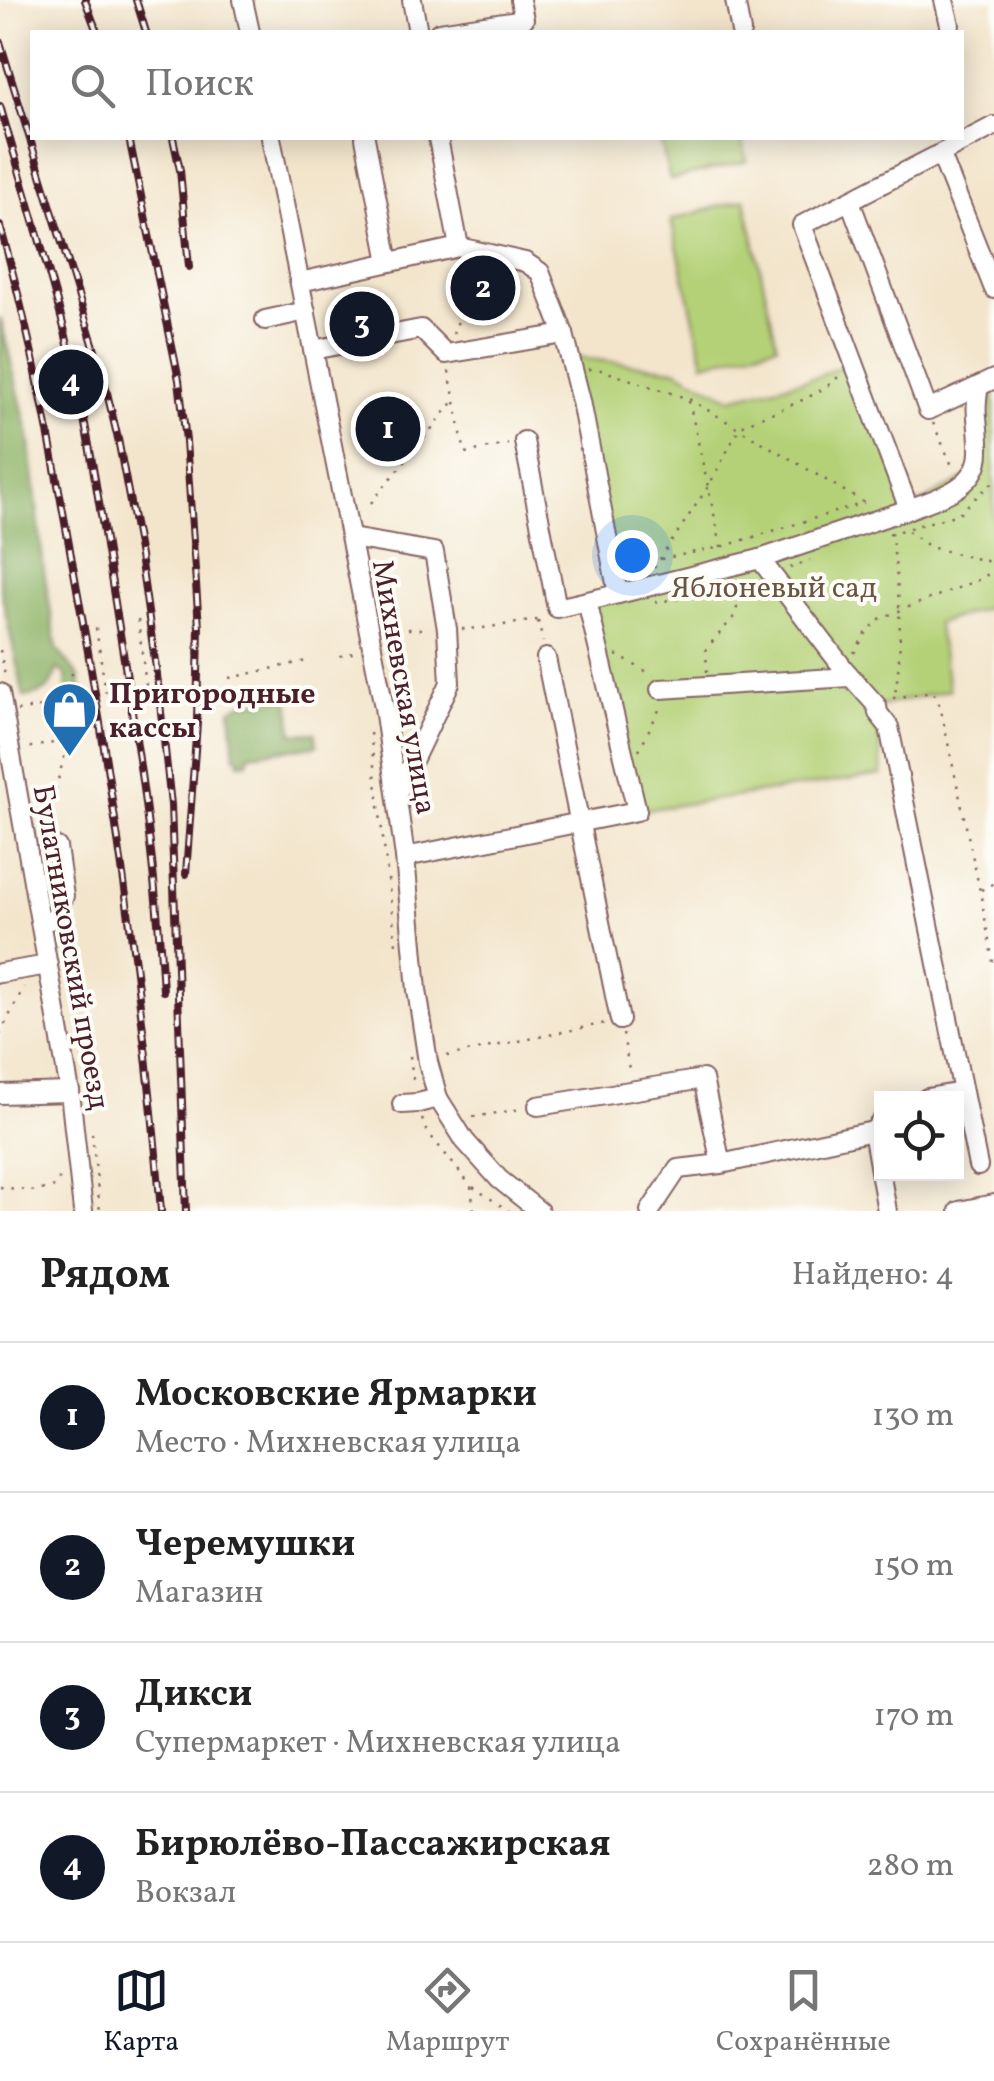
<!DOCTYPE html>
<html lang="ru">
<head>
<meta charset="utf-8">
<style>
  :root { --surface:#fff; --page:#f6f6f6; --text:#222; --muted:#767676; --line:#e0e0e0; --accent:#111827 }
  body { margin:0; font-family:Vollkorn,serif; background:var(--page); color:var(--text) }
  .controls { position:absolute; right:30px; bottom:30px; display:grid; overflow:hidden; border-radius:0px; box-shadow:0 5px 25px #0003 }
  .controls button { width:90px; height:90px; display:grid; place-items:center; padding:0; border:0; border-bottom:2px solid var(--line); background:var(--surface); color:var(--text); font:50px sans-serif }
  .you { position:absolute; left:632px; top:555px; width:35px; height:35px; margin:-25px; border:8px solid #fff; border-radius:50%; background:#1a73e8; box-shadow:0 0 0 15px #1a73e833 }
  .badge { display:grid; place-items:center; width:65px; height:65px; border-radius:50%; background:var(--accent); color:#fff; font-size:32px; font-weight:700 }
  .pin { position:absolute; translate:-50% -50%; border:5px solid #fff; box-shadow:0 2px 10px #0006 }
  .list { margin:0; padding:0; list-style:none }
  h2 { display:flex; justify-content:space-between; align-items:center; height:130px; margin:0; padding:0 40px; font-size:42px }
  h2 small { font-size:32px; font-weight:400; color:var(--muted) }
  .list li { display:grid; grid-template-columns:65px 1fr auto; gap:30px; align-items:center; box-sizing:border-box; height:150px; padding:0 40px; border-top:2px solid var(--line) }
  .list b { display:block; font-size:38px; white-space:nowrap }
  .list p { margin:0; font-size:32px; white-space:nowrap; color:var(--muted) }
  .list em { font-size:32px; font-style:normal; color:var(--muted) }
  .icon { flex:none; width:55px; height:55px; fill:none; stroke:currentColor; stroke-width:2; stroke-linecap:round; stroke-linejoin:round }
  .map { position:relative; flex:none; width:994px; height:1211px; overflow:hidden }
  .search { position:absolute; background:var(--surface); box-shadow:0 5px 25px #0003; left:30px; right:30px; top:30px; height:110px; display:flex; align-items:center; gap:25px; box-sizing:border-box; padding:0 35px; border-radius:0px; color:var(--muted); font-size:38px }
  .sheet { height:730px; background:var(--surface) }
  nav { display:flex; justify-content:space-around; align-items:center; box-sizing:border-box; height:140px; border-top:2px solid var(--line); background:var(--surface); font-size:28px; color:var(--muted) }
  nav a { display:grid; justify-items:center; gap:5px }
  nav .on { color:var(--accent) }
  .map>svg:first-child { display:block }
  .green { fill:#b4d177; stroke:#7f7851; stroke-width:2.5 }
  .forest { fill:#8fb368; stroke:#6c694a; stroke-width:2.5 }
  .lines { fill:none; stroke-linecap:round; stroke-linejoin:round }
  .minor-casing { stroke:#856463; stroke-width:22 }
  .path { stroke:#856463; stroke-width:2.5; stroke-dasharray:2.5 8; stroke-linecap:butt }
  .minor { stroke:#fff; stroke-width:18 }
  .rail-casing { stroke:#4a1f2b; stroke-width:8 }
  .rail { stroke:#fdfcf7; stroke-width:4; stroke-dasharray:11; stroke-linecap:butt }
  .labels { text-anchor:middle; stroke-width:8; stroke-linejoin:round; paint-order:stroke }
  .park-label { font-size:30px; fill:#6a5442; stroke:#fdfcf7 }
  .street-label { font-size:30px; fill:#4a1f2b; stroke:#fdfcf7 }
  .poi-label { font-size:30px; font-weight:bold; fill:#4a1f2b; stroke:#fdfcf7; text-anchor:start }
</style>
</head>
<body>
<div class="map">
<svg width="994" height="1211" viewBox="0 0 994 1211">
  <rect width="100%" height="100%" fill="#fdfcf7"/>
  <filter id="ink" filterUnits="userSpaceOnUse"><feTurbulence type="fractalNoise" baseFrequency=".01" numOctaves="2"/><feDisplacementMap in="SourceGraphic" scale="20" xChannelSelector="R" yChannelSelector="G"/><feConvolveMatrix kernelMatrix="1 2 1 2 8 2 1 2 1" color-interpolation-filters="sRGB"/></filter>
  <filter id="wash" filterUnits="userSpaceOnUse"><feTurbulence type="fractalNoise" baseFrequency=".0048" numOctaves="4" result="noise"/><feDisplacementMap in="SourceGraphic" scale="40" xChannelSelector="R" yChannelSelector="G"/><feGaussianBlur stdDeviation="2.25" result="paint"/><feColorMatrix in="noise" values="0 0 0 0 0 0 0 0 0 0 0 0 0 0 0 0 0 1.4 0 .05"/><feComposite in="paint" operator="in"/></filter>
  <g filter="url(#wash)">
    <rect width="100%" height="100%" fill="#f3e5cc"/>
    <!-- green -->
    <g class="green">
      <polygon points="681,138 741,138 747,161 670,180 661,142"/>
      <polygon points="745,199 777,345 704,363 671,220"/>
      <polygon points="570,357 675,369 731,398 820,376 853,360 910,509 974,473 976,399 994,379 994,606 937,623 949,690 877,707 882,775 637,811 587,601 618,595"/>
    </g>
    <!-- forest -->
    <g class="forest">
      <path d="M 0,317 L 29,436 L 44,571 L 57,649 L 79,677 L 82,695 L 67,693 L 66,674 L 57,669 C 50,691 47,693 24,697 L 0,586 Z"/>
      <polygon points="289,698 293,734 315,732 317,746 249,754 248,762 239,763 239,757 235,757 231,709 244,703"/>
    </g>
  </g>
  <g filter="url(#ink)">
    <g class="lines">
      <defs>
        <g id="minor">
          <polyline points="243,0 250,32"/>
          <polyline points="412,0 418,32"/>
          <polyline points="735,0 741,32"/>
          <polyline points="944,0 950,25"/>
          <polyline points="439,32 524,19 520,0"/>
          <polyline points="271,138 384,707 405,857 417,990 428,1062 438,1098 465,1141 499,1179 539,1211"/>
          <polyline points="365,138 389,262"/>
          <polyline points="438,138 459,247"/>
          <polyline points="941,155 994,289"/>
          <polyline points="850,201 928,410 994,379"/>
          <polyline points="300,282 459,247 525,262 540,272 564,334"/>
          <polyline points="265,320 306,311"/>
          <polyline points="313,350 421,329 446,354 564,334 581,401 618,594 557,608 524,441"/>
          <path d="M 909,509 C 937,498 979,488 979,451 C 980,426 973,413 979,386"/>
          <polyline points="351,538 434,552 447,629 450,683 397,794"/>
          <polyline points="760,559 844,669 877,706 878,713 889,727 978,1166"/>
          <polyline points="618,594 760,559 909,509 802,225 994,126"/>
          <polyline points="546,658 620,1020"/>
          <polyline points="660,689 850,677"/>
          <polyline points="0,693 70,1092 83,1211"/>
          <polyline points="405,857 637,811 587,601"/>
          <polyline points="41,921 55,919 64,896 57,847"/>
          <polyline points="0,973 48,965"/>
          <polyline points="0,1094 70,1092"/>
          <polyline points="927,1098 962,1092"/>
          <polyline points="402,1104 418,1103 438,1098"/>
          <polyline points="538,1106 703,1079 721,1164"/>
          <polyline points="873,1131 887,1211"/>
          <polyline points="650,1211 678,1169 721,1164 873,1131 882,1121"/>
          <polyline points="959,1211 994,1204"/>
        </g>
      </defs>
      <!-- minor casing -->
      <use href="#minor" class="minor-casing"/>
      <!-- path -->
      <g class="path">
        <polyline points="453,334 461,313 455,281 457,265"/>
        <polyline points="589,369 601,370 689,399 868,505"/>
        <polyline points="449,371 465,453 508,444"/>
        <polyline points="689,401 722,550"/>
        <polyline points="933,423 954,470"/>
        <polyline points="371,503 455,400"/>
        <polyline points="908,531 930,547 994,563"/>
        <path d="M 891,532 C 899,586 904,640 895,694 L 892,697"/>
        <polyline points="889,534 958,514 994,481"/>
        <polyline points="661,559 721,547 864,503"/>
        <path d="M 654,568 L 708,487 L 739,429 L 746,423 C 775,411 821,397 842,373"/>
        <polyline points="790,568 810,560"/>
        <polyline points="655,602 732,592 755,583"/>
        <polyline points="138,620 147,694"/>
        <polyline points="538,621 543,642"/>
        <polyline points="96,628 107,699"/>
        <polyline points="387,629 429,629"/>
        <polyline points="462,629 483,628 544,619"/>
        <polyline points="0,650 5,676"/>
        <polyline points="854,653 867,632 881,618 983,578 994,569"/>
        <polyline points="616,655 653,675"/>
        <polyline points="340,656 357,652"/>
        <polyline points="707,672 706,649 733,618 737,608 730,582"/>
        <polyline points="230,678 306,661"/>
        <polyline points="893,698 933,692 940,706 980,891 994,968"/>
        <polyline points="17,711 73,701 70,675 72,674 81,738 26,748"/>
        <polyline points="370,733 396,944"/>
        <polyline points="639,750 662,704"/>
        <polyline points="42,840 68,742"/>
        <polyline points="981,890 994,883"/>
        <polyline points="0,1034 24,987"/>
        <polyline points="623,1034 630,1075"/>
        <polyline points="410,1056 414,1087"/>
        <polyline points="447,1056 606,1023"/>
        <polyline points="473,1117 521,1109"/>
        <polyline points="422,1119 426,1130 471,1186 474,1211"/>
        <polyline points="92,1133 100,1211"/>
        <polyline points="0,1187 36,1191 55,1187 63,1172"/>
        <polyline points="473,1187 509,1211"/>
      </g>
      <!-- minor -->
      <use href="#minor" class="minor"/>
      <defs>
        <g id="rail">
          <polyline points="85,0 97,32"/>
          <polyline points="136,0 146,32"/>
          <polyline points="0,42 103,376 118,439 140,556 157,675 171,805 186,1211"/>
          <path d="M 0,106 C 22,181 45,256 65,332 C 88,425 102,521 117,615 C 137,740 156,865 163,991"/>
          <polyline points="129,138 179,380 186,441 199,627 197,723 186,874"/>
          <polyline points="173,138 180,170 189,267"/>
          <path d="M 0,226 C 34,345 55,467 77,589 C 114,795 144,1002 161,1211"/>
        </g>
      </defs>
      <!-- rail casing -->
      <use href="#rail" class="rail-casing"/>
      <!-- rail -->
      <use href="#rail" class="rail"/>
    </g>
  </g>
  <!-- icons -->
  <defs>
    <symbol id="shop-pin" viewBox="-11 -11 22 30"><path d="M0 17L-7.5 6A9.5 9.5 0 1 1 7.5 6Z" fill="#1f6fb2" stroke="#fdfcf7"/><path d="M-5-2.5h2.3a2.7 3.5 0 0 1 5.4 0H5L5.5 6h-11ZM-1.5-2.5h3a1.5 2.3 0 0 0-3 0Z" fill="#fff"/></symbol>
  </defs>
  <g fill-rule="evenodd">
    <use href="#shop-pin" x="38" y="678" width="63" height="86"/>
  </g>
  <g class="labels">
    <!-- park labels -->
    <g class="park-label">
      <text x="774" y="597">Яблоневый сад</text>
    </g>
    <!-- street labels -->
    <g class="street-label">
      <text transform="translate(405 687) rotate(80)" y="10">Михневская улица</text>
      <text transform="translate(72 947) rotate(80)" y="10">Булатниковский проезд</text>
    </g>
    <!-- poi labels -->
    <g class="poi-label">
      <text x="109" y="703">Пригородные<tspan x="109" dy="34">кассы</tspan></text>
    </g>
  </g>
</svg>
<div class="controls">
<button><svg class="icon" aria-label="locate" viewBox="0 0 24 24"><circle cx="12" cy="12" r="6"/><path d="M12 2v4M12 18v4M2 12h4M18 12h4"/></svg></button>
</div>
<div class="you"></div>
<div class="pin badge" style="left:388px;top:429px">1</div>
<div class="pin badge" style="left:483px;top:288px">2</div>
<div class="pin badge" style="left:362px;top:324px">3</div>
<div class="pin badge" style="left:71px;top:382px">4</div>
<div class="search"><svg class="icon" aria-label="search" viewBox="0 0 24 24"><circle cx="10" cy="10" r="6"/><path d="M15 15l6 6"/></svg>Поиск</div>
</div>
<section class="sheet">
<h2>Рядом<small>Найдено: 4</small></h2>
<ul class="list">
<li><span class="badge">1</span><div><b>Московские Ярмарки</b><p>Место · Михневская улица</p></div><em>130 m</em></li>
<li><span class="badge">2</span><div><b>Черемушки</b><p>Магазин</p></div><em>150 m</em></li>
<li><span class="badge">3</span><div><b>Дикси</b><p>Супермаркет · Михневская улица</p></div><em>170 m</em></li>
<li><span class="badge">4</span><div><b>Бирюлёво-Пассажирская</b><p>Вокзал</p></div><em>280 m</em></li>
</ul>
</section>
<nav>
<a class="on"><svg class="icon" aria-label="map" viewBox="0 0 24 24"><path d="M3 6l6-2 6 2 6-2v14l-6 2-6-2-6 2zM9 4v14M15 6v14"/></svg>Карта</a>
<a><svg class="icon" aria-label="directions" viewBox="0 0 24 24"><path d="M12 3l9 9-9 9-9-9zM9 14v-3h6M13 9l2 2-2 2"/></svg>Маршрут</a>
<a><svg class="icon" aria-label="saved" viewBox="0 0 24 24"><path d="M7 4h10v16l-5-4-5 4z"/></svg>Сохранённые</a>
</nav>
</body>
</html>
